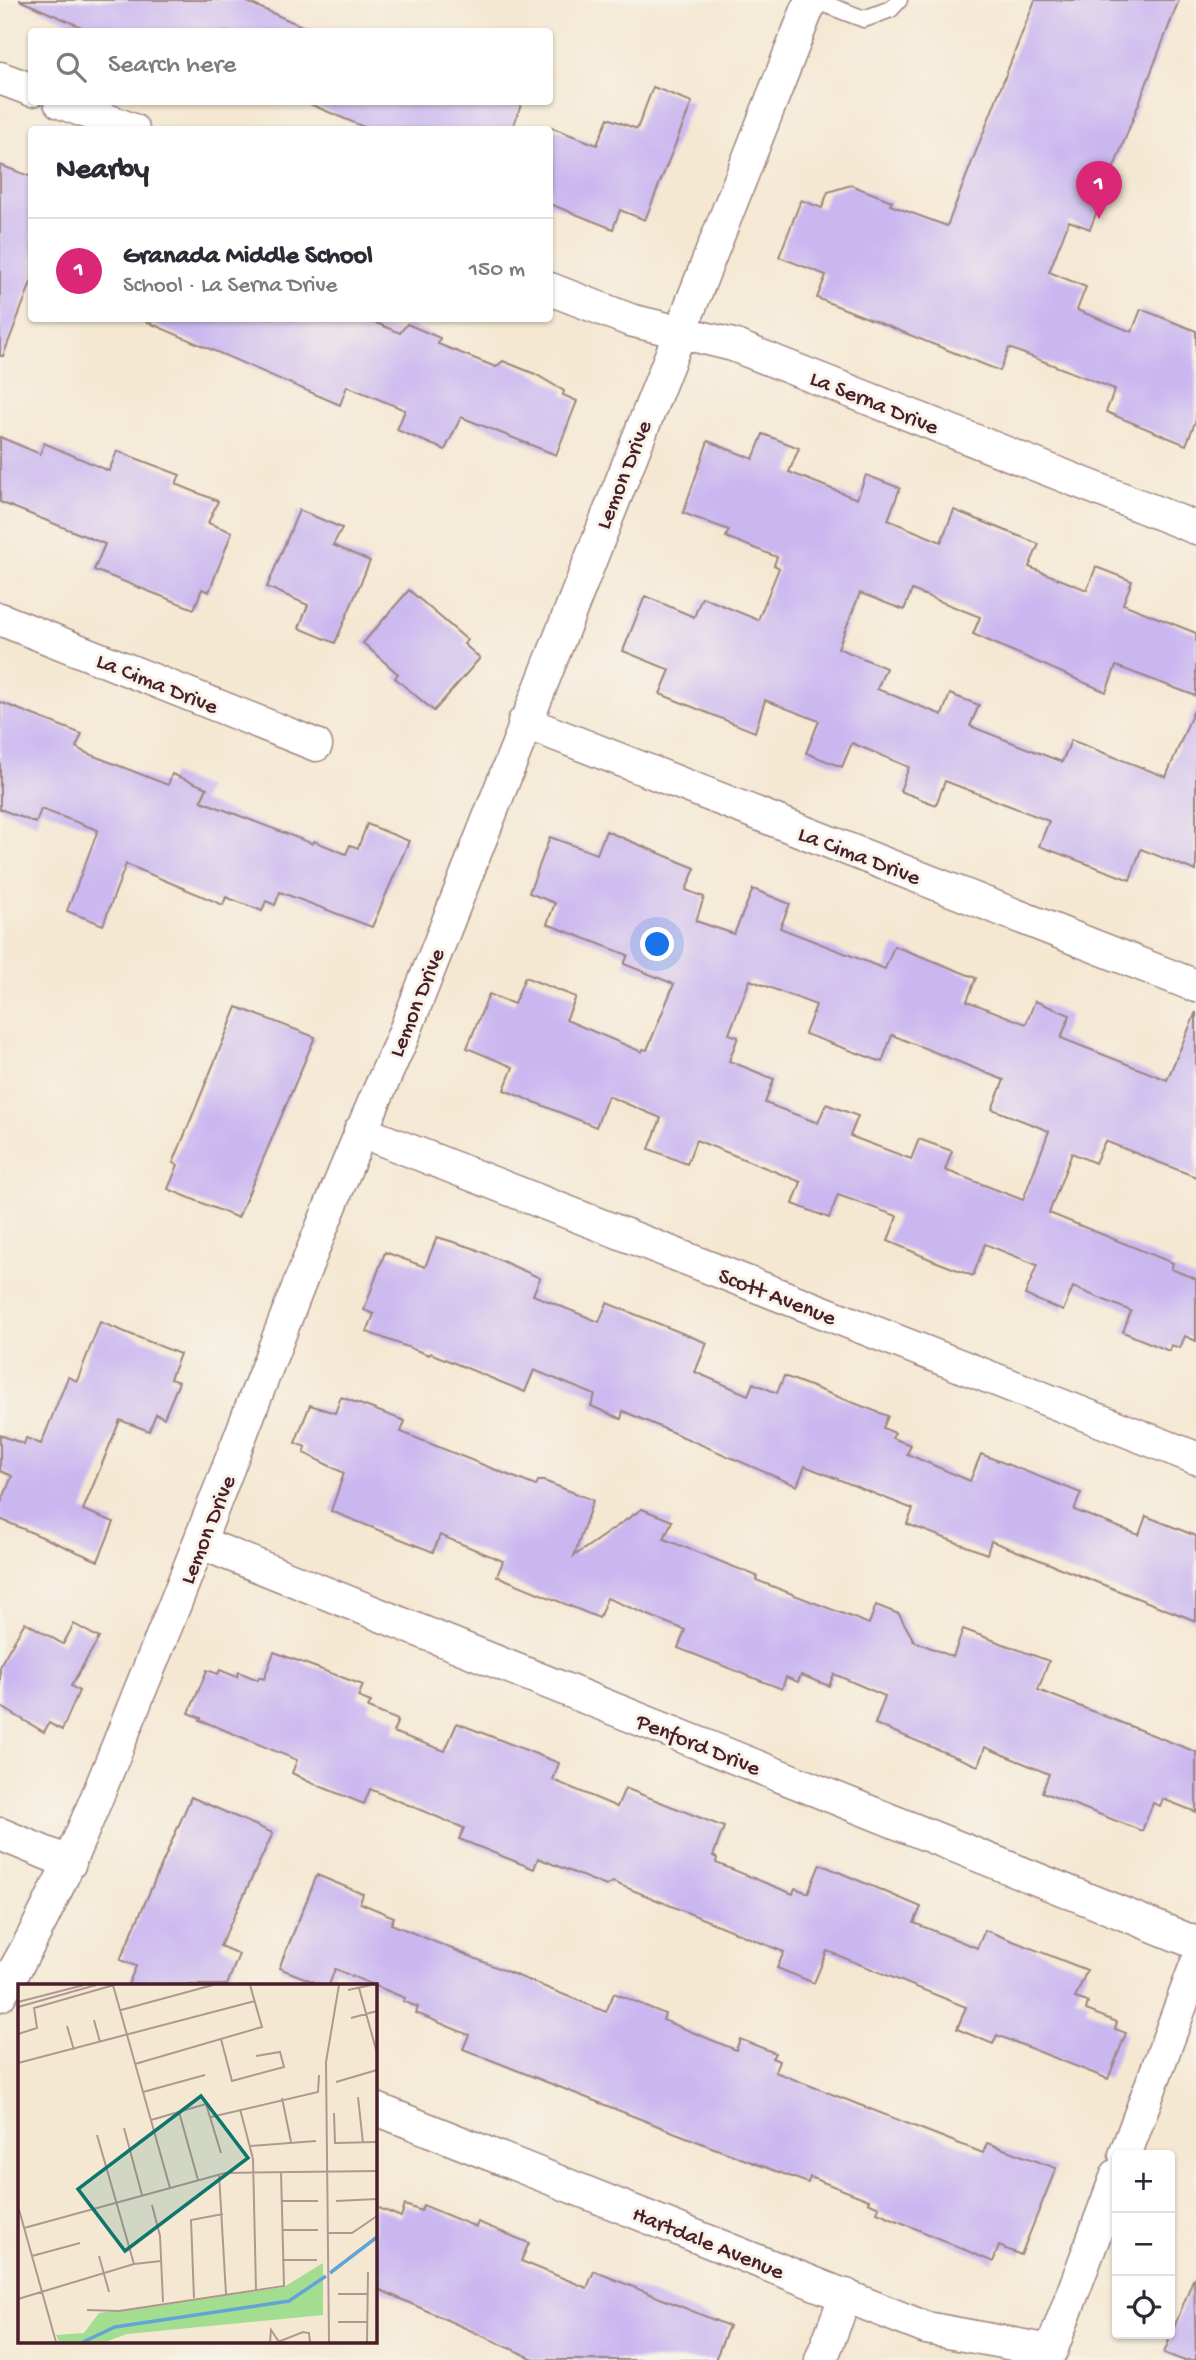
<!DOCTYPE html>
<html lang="en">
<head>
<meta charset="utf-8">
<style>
  :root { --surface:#fff; --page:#f2f2f3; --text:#2b2b33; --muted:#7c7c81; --line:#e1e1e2; --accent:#db2777 }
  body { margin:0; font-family:"Gochi Hand",sans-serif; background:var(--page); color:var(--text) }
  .controls { position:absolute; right:21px; bottom:21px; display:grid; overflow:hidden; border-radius:7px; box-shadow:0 2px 5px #0004 }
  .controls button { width:63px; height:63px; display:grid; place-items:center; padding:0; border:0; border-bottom:2px solid var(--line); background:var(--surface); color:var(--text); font:35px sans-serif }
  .you { position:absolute; left:658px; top:945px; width:24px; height:24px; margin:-18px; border:5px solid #fff; border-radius:50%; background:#1a73e8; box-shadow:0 0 0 10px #1a73e833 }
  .badge { display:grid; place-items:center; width:46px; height:46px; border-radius:50%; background:var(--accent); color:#fff; font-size:23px; font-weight:700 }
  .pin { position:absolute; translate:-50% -58px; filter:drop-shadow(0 2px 4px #0008) }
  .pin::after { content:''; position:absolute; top:37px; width:24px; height:21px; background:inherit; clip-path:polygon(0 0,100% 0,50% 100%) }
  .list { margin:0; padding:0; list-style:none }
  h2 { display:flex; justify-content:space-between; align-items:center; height:91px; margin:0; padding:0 28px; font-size:30px }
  h2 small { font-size:23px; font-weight:400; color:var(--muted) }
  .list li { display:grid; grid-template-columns:46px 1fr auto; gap:21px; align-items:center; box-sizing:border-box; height:105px; padding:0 28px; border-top:2px solid var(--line) }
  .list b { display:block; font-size:26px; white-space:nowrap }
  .list p { margin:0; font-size:23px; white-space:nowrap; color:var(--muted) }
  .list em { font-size:23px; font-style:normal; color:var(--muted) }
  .icon { flex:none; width:38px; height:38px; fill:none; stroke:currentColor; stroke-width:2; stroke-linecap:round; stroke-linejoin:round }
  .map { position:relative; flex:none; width:1196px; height:2360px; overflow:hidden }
  .search { position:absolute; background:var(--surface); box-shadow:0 2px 5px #0004; left:28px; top:28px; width:525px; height:77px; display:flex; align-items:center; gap:18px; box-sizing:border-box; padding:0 24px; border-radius:7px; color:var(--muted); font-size:26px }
  .panel { position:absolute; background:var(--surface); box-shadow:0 2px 5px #0004; left:28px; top:126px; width:525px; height:196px; border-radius:7px }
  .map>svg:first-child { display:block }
  .building { fill:#cab7f0; fill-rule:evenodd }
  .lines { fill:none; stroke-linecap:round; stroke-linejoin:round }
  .service-casing { stroke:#9f847f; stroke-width:19 }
  .minor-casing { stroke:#9f847f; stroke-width:35 }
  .service { stroke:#fff; stroke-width:16 }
  .minor { stroke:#fff; stroke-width:32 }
  .labels { text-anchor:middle; stroke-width:6; stroke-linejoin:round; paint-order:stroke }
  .street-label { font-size:23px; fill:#4a1f2b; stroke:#f7f3e8 }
  .inset-river { fill:none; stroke:#62a4d6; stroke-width:3.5 }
  .inset-road { fill:none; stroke:#b09890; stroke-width:2 }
  .view { fill:#0f766e; fill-opacity:0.15; stroke:#0f766e; stroke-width:3.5 }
  .inset-edge { fill:none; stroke:#4a1f2b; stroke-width:3.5 }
</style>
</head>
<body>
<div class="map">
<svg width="1196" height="2360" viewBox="0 0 1196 2360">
  <rect width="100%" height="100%" fill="#f7f3e8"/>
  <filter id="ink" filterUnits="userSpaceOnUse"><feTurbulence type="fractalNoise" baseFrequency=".0143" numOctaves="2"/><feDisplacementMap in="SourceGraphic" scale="14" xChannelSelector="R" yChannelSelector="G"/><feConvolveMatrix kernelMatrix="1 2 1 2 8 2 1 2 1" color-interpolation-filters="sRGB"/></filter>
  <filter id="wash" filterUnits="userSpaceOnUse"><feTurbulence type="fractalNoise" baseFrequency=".00686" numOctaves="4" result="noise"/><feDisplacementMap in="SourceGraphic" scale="28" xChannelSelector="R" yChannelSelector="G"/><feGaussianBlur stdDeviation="1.57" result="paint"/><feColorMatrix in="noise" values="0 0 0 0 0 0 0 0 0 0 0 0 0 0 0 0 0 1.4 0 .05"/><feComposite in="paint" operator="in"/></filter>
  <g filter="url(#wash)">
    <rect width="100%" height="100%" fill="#f4e8d3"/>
    <g id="blocks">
      <!-- building -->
      <g class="building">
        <polygon points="19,0 243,0 315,32 93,32"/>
        <polygon points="1035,0 1179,0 1090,229 1069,221 1049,272 1086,287 1077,310 1132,332 1141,309 1196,331 1196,420 1186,445 1106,412 1115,389 1009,348 1000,371 817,298 826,275 779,257 801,200 822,208 828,192 851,185 892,201 890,205 947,226"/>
        <polygon points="653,87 692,102 645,220 620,210 613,229 550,204 550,127 597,145 608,118 637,129"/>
        <polygon points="305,102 522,102 512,130 371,130"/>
        <polygon points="0,165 32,177 32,280 3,356 0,356"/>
        <polygon points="138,318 364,318 400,333 407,324 440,338 438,344 496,367 503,361 535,374 564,391 563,395 577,401 556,455 461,417 445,450 397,430 405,410 347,386 340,405"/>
        <polygon points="763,434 799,448 789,472 857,499 866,475 900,488 888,520 941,542 954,510 1039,544 1029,567 1087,590 1096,567 1132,581 1123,604 1196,633 1196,696 1116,666 1106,692 973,634 980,617 912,590 904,610 860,593 838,648 886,668 877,689 942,715 950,694 979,705 970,726 1062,762 1071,740 1166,777 1196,705 1196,871 1141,849 1130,880 1039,846 1049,821 945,781 936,805 900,791 909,767 852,743 842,767 806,753 819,721 765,700 755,732 660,694 670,670 623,651 645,596 694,617 702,597 758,620 779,568 774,565 777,557 726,537 729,530 683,513 708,441 753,459"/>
        <polygon points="0,437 40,454 44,443 109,471 117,451 180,475 176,484 218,501 208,523 232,532 209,592 202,589 194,609 94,570 105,544 0,502"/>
        <polygon points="299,510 342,528 333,545 370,561 335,643 299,628 308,605 267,587"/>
        <polygon points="409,590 467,640 464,644 480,658 434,711 395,678 398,674 363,643"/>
        <polygon points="0,702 82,734 76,747 84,752 168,785 172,774 207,788 201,801 313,844 314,841 346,854 350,845 358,848 367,824 409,841 372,927 280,892 275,905 266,901 262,911 226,897 223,905 126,864 103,925 67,911 98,830 41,809 36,823 0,809"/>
        <path d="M 606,831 L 695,868 L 686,890 L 704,897 L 696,921 L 734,934 L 753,889 L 790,904 L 780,928 L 885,969 L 894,946 L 931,960 L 976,978 L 967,1001 L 1026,1024 L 1035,1001 L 1070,1015 L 1061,1038 L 1167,1080 L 1196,1012 L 1196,1177 L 1105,1141 L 1095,1163 L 1072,1153 L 1049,1213 L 1173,1263 L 1171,1269 L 1196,1279 L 1196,1341 L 1185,1336 L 1180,1348 L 1171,1345 L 1169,1351 L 1123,1332 L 1131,1311 L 1073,1287 L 1063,1311 L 1025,1295 L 1037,1265 L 985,1244 L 973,1276 L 932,1260 L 888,1241 L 897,1216 L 838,1195 L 829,1218 L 793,1204 L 801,1182 L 696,1140 L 687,1164 L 649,1149 L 661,1118 L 608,1096 L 596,1127 L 504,1090 L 513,1067 L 467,1048 L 489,994 L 514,1004 L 525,977 L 576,997 L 566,1020 L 642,1052 L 643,1049 L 647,1050 L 674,984 L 624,964 L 628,955 L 547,924 L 555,903 L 529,893 L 550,837 L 597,854 ZM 750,980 L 816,1005 L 805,1034 L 882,1062 L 892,1035 L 1004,1080 L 992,1109 L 1049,1131 L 1023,1200 L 945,1170 L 952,1151 L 919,1139 L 911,1159 L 850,1136 L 858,1116 L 826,1104 L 818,1123 L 765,1103 L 774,1079 L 729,1061 L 738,1037 L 729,1034 Z"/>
        <polygon points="237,1007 315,1037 238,1218 168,1189 178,1165 173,1163"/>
        <polygon points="437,1237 473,1248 540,1278 533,1295 599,1322 607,1303 707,1343 695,1372 748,1395 753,1383 777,1393 784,1376 888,1416 883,1428 895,1433 892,1438 911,1445 907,1454 970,1481 981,1454 1081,1493 1074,1510 1139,1535 1146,1516 1196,1536 1196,1621 991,1541 987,1554 907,1524 913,1509 805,1466 797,1486 623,1411 621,1419 591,1406 595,1395 534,1370 525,1392 430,1353 429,1355 367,1332 374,1314 364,1310 385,1252 425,1267"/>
        <polygon points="100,1322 180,1354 170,1379 179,1382 164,1418 156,1414 149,1431 120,1420 83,1510 114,1522 98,1561 0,1519 0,1506 12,1476 0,1471 0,1435 24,1444 26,1438 41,1444 68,1377 77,1381"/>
        <polygon points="341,1397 405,1421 401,1432 536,1486 538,1481 544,1481 593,1500 574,1556 642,1509 672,1521 664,1539 757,1576 756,1580 869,1624 876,1605 899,1614 914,1641 953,1657 963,1629 1049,1661 1038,1690 1196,1752 1196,1812 1163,1799 1160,1806 1153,1803 1142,1831 1042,1792 1049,1774 985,1747 978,1766 875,1724 885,1696 834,1674 829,1686 801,1675 798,1682 786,1677 782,1689 678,1648 685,1630 607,1598 599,1618 497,1576 503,1561 440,1535 433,1552 331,1511 344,1473 304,1453 306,1447 295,1443 310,1405 335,1413"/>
        <polygon points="25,1622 63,1644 74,1624 99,1638 71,1686 79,1691 62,1730 49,1723 44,1732 0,1706 0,1665"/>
        <polygon points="274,1652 363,1685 358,1697 371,1702 368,1708 398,1720 393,1732 445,1751 457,1723 559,1763 553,1780 617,1807 625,1788 724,1827 713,1856 717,1858 716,1863 793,1894 795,1888 808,1893 820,1864 921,1907 914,1923 977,1948 985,1930 1087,1970 1075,1998 1088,2002 1086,2010 1117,2022 1115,2029 1126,2033 1108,2079 997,2035 993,2044 957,2029 966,2007 827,1951 814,1983 777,1968 784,1952 613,1882 606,1886 538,1858 534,1869 459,1839 464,1828 370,1789 364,1804 307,1781 292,1773 297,1760 200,1720 201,1718 189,1713 207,1670 218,1674 220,1670 237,1677 239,1672 258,1680 259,1677 264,1679"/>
        <polygon points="191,1797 273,1833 220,1946 239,1954 227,1985 128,1985 136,1966 120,1960"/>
        <polygon points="317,1875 363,1894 360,1903 394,1917 391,1924 606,2012 614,1993 665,2014 663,2020 736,2050 740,2039 775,2053 772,2058 779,2061 775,2072 983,2153 987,2143 1056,2168 1021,2255 999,2246 993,2262 877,2212 879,2207 868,2202 869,2200 810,2177 808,2183 714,2148 463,2049 469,2035 416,2013 418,2007 403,2001 405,1998 335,1969 329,1985 322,1985 279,1968"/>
        <polygon points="405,2205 421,2211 423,2205 476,2227 478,2222 529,2243 521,2261 587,2288 594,2271 729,2326 715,2360 536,2360 374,2287 374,2206 401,2217"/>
        <polygon points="1194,2277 1196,2360 1182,2360 1164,2353"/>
      </g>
    </g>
  </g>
  <g filter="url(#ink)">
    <use href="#blocks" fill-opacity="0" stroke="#9f847f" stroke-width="2"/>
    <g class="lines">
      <defs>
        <polyline id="service" points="814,0 864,19 891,9 899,0"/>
        <g id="minor">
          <polyline points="0,78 32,90"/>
          <polyline points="60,102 133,130"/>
          <polyline points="550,289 630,320 733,345 1196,528"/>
          <polyline points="0,619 316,745"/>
          <polyline points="524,722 1196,986"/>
          <polyline points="360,1131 1196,1458"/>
          <polyline points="201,1543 1196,1943"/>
          <polyline points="0,1834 70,1863"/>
          <path d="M 0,1995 C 59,1898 99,1793 141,1688 C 230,1473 305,1253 401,1041 L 811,0"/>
          <polyline points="374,2108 926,2328 1051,2351 1117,2175"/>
          <polyline points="1125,2155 1196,1965"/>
          <polyline points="821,2360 846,2295"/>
        </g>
      </defs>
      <!-- service casing -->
      <use href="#service" class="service-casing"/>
      <!-- minor casing -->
      <use href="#minor" class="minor-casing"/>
      <!-- service -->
      <use href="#service" class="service"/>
      <!-- minor -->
      <use href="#minor" class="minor"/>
    </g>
  </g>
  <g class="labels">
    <!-- street labels -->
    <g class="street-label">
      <text transform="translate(875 401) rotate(22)" y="8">La Serna Drive</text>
      <text transform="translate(622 474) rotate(-68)" y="8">Lemon Drive</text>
      <text transform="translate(158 682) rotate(22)" y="8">La Cima Drive</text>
      <text transform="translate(860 854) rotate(21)" y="8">La Cima Drive</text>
      <text transform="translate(415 1002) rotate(-68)" y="8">Lemon Drive</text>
      <text transform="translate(778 1295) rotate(21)" y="8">Scott Avenue</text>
      <text transform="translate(206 1529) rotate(-68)" y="8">Lemon Drive</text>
      <text transform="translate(699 1743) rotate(22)" y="8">Penford Drive</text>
      <text transform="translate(709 2241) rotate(22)" y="8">Hartdale Avenue</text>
    </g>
  </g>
  <!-- overview -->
  <g transform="translate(18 1984)">
    <rect width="359" height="359" fill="#f4e8d3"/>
    <path d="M 305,279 L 305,331 L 109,350 L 87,358 L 41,358 L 38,351 L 66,349 L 81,329 L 266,303 Z" fill="#a3dd90"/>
    <path class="inset-river" d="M 312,289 L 359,253M 65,358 L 97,343 L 271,317 L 308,292"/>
    <path class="inset-road" d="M 95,1 L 152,204M 341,4 L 359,69M 330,6 L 353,1M 0,18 L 66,1M 0,23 L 78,1M 103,26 L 195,1M 333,34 L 359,27M 76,36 L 82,58M 49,42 L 56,66M 0,50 L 19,44 L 16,24 L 96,1M 203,55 L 214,97 L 266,83 L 262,68 L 238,72M 0,79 L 237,17M 117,80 L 244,43 L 232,1M 318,98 L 359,86M 125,108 L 187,91M 340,113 L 345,159M 264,114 L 273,158M 222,125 L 235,175 L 238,306M 161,128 L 180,196M 316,129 L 317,159 L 359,158M 193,133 L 300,108 L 301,91M 133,136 L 188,120 L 203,169M 106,144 L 124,211M 79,151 L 116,280M 232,162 L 298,157M 201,190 L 208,310M 264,217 L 300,217M 318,217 L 359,215M 134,221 L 142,252 L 145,318M 0,222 L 38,358M 6,244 L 207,189 L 359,187M 264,246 L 300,246M 310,249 L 334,249 L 359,232M 14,272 L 62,259M 81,272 L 91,308M 264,276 L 299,276M 320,310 L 349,310M 176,314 L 173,236 L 205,230M 0,315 L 116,280 L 143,277M 69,326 L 101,327 L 266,302 L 263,188M 320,338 L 349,338M 252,358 L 253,346 L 261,358M 260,358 L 285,348 L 291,349 L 292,358M 311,358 L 308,78 L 321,1M 349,358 L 350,288"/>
    <path class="view" d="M 183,112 L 230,174 L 107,267 L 60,205 Z"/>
    <rect width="359" height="359" class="inset-edge"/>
  </g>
</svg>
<div class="controls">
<button>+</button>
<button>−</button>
<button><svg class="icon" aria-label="locate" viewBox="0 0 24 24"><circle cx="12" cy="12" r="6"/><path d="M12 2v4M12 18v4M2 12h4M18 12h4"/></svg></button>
</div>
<div class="you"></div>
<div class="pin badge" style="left:1099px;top:219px">1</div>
<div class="search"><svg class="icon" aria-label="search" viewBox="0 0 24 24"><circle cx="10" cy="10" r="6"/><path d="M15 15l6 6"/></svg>Search here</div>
<section class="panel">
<h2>Nearby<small></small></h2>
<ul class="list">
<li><span class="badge">1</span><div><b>Granada Middle School</b><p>School · La Serna Drive</p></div><em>150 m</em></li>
</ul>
</section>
</div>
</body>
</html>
